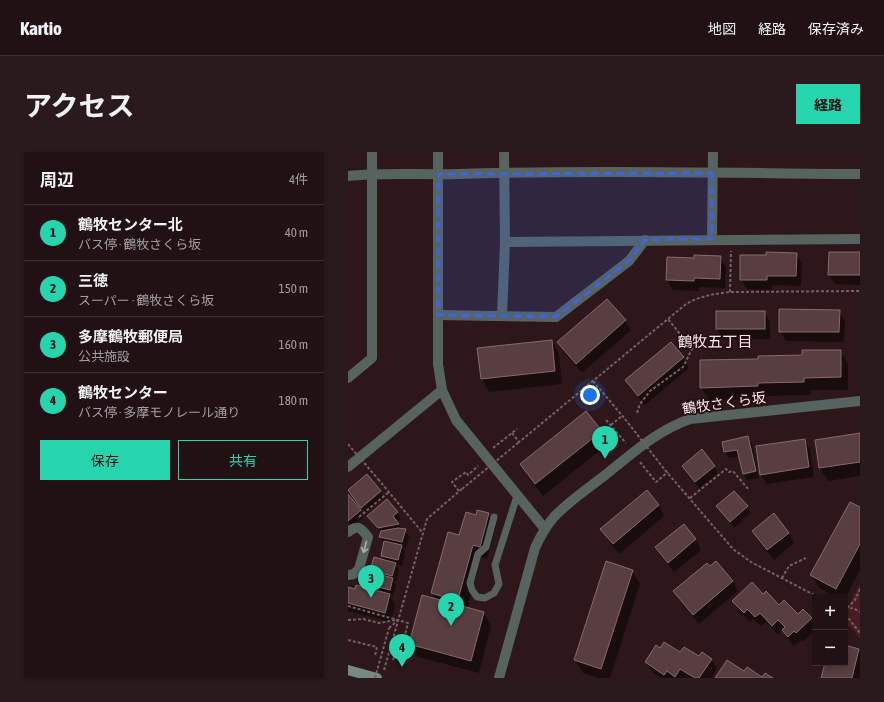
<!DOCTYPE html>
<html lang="ja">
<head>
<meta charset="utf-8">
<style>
  :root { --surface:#221114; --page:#2a1a1d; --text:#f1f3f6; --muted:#a29da0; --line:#3f3134; --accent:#26d5ae }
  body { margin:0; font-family:"Asap Condensed","Noto Sans JP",sans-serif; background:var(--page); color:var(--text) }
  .controls { position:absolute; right:12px; bottom:12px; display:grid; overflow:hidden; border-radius:0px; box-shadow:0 2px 6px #0003 }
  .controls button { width:36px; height:36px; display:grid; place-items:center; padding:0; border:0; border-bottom:1px solid var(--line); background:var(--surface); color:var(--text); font:20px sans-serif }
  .you { position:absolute; left:242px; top:243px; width:14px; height:14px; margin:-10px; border:3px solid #fff; border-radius:50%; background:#1a73e8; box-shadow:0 0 0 6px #1a73e833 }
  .badge { display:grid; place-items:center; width:26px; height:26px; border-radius:50%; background:var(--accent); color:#111; font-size:13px; font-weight:700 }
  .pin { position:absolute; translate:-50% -33px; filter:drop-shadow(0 1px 2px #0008) }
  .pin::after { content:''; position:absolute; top:21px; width:14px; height:12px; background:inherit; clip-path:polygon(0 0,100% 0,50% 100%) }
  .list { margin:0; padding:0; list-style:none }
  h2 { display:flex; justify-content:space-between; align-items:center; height:52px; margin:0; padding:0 16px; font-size:17px }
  h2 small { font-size:13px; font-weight:400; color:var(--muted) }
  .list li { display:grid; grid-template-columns:26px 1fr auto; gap:12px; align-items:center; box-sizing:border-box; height:56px; padding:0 16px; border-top:1px solid var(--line) }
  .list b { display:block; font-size:15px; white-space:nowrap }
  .list p { margin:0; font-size:13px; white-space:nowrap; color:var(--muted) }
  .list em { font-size:13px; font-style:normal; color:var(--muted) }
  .actions { display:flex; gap:8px; padding:12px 16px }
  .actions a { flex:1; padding:9px 0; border:1px solid var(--accent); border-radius:0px; text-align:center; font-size:14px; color:var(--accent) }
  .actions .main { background:var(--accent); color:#111 }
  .map { position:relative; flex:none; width:512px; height:526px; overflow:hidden; border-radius:0px }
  header { display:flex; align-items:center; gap:24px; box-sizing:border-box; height:56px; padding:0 20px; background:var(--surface); border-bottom:1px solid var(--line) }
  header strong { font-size:19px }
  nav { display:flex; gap:22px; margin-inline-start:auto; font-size:14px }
  .intro { display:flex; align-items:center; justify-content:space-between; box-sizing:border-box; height:96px; padding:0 24px }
  h1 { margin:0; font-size:28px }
  .button { padding:10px 18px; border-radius:0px; background:var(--accent); color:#111; font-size:14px; font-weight:700 }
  main { display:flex; gap:24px; padding:0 24px }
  aside { flex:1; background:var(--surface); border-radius:0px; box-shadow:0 2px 6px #0003 }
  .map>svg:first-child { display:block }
  .green { fill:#4c1c24 }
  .shadow { fill:#0007; fill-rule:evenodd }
  .building { fill:#583e40; stroke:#876a6d }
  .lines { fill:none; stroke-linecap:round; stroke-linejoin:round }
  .path { stroke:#756062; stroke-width:2; stroke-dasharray:3 2; stroke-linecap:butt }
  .service { stroke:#57635f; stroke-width:7 }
  .minor { stroke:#57635f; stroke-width:10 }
  .tertiary { stroke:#57635f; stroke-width:10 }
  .secondary { stroke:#768a83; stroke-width:10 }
  .path-bridge { stroke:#756062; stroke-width:2; stroke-dasharray:3 2; stroke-linecap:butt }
  .oneway { stroke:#b1adac }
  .marked { fill:#3e65db; fill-opacity:0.2; stroke:#3e65db; stroke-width:3; stroke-dasharray:8 5; stroke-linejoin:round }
  .labels { text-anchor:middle; stroke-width:3.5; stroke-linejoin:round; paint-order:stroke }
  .street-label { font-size:14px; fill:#fbeaeb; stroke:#240e11 }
  .neighbourhood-label { font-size:15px; fill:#fbeaeb; stroke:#240e11 }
</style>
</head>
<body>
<header>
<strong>Kartio</strong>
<nav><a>地図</a><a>経路</a><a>保存済み</a></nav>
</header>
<div class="intro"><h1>アクセス</h1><a class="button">経路</a></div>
<main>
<aside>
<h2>周辺<small>4件</small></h2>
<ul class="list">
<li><span class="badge">1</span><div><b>鶴牧センター北</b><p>バス停 · 鶴牧さくら坂</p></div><em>40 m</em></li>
<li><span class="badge">2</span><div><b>三徳</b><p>スーパー · 鶴牧さくら坂</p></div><em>150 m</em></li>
<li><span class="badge">3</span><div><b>多摩鶴牧郵便局</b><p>公共施設</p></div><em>160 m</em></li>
<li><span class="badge">4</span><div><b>鶴牧センター</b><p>バス停 · 多摩モノレール通り</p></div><em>180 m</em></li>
</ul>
<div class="actions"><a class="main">保存</a><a>共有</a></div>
</aside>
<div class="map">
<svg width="512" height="526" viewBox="0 0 512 526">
  <rect width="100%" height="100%" fill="#2e171a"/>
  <!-- green -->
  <polygon class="green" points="512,432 512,487 504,476 497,473 497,461"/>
  <!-- shadow -->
  <g class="shadow">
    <polygon points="512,101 512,133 487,132 481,123"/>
    <polygon points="448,102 454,111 453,134 424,133 424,138 399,137 393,127 419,104"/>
    <polygon points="372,105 378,115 377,136 351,135 351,139 325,138 319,128 346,107"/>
    <polygon points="491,159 497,169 496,190 438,189 432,180"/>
    <polygon points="369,160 416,160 422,170 422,187 375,187 369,177"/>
    <polygon points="277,169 283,178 234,221 216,200 211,191"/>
    <polygon points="204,189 211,202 214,232 141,240 134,227"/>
    <polygon points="322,191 335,206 341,216 297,253 284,238 278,229"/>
    <polygon points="492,199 500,212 500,238 462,238 463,243 417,244 417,247 361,248 353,235 411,208"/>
    <polygon points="253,279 260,292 195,344 180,325 173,312"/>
    <polygon points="512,282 512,324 480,329 472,316 468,289"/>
    <polygon points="400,285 404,292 409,318 396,321 396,323 392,304 381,306 377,300 375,290"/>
    <polygon points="456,288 462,297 466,325 418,332 413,322"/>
    <polygon points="366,314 370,321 351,336 335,315"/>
    <polygon points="409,320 411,326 399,328 396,323"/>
    <polygon points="19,324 36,346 18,361 1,339"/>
    <polygon points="299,340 311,354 316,364 271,402 259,387 254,377"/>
    <polygon points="386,340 403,361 386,376 369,354"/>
    <polygon points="0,344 16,365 4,375 0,369"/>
    <polygon points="512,357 512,418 497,446 488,445 471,436 464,423"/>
    <path d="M 49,360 L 53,367 L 49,370 L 54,377 L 57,378 L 61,385 L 58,396 L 54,395 L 57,400 L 54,414 L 48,413 L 51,418 L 48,430 L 46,429 L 48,433 L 45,444 L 42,443 L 47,453 L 43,470 L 0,459 L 0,436 L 8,438 L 27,439 L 24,433 L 26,423 L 23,418 L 36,409 L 34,404 L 36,392 L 32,385 L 34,381 L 21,364 ZM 39,450 L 41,450 L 37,466 L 35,466 Z"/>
    <polygon points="140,362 148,375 139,407 133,405 119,456 136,461 143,474 131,521 70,505 62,492 89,448 84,441 112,385 129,364"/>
    <polygon points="336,373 348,388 353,398 326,420 314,405 308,395"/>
    <polygon points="405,379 441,381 446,391 426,408 410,389"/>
    <polygon points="284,419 292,432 262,526 250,526 235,521 227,508"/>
    <polygon points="385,429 390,439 351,472 332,449 326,439"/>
    <polygon points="415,443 431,454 450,464 455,459 463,467 467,473 467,478 455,490 453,488 446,494 441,488 435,478 430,483 418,470 413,474 405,467 402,470 391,459 386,449"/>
    <polygon points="497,494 510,498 512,501 512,526 474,526 478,511 497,511"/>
    <polygon points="333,502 363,507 369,517 363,526 313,526 304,520 298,510"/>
  </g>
  <!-- building -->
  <g class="building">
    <polygon points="418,100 449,101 448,124 419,124 419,128 392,128 392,103 418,103"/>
    <polygon points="481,100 512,100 512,123 480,123"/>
    <polygon points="346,103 373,104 372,127 346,126 346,129 318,128 319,105 346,106"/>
    <polygon points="259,147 278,168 228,212 209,190"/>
    <polygon points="431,157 492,158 491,180 431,180"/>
    <rect x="368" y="159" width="49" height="18"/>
    <polygon points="204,188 207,219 133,227 129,196"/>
    <polygon points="323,190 336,205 290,244 277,228"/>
    <polygon points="454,198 493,198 493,225 456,226 456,230 410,231 410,234 352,236 352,208 410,207 410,204 454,203"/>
    <polygon points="238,259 254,279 187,332 172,312"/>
    <polygon points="512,281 512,310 471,316 467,288"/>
    <polygon points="400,284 408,319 395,322 389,298 376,300 374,290"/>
    <polygon points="457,287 461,315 412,323 408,294"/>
    <polygon points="354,297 367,314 347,330 334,314"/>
    <polygon points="19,322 33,339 13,356 0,338"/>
    <polygon points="299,338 311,353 265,392 252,377"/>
    <polygon points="386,339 400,354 382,370 368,354"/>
    <polygon points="0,342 13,358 0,369"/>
    <polygon points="39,347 50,360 45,364 51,372 30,376 19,364"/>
    <polygon points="502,350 512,355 512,392 488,437 462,423"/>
    <polygon points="129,358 141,361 132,395 125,393 109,451 96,447 96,445 83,441 100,380 111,383 118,360 128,363"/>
    <polygon points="426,361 441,381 419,398 404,379"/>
    <polygon points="336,372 348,387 320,411 307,395"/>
    <polygon points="50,376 58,377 54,390 31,385 33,379"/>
    <polygon points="36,389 54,393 50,408 33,404"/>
    <polygon points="26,405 48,411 44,424 22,418"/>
    <polygon points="258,409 285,418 253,517 226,508"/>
    <polygon points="368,409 385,429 345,463 325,439 359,411 362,414"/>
    <polygon points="26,421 45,426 42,438 23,433"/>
    <polygon points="404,430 415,442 418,439 431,453 436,448 450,462 455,457 464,466 448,481 446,479 440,485 434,478 437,475 430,468 424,474 412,461 407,465 399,457 396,461 384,449"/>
    <polygon points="8,433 42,442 37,461 0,451 0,435 7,437"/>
    <polygon points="74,443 136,460 123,509 61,492"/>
    <polygon points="316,490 332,500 336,495 351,504 354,500 364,507 351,526 347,526 332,517 327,525 319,519 316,523 297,510 308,493 312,496"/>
    <polygon points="497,493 511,497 504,526 473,526 477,511 497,511"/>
    <polygon points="379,508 396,519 399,515 414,525 417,521 425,526 367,526"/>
  </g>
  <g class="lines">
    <!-- path -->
    <g class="path">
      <polyline points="382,140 383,99"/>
      <polyline points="245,229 277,267"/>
      <polyline points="289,261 292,252 302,239 335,215 346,193 336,187 320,167"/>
      <polyline points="258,268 278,291"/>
      <polyline points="263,273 274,264"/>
      <polyline points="164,281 171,290"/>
      <path d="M 170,291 L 338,152 C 352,144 366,142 382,140 L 512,139"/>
      <polyline points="145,296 169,277"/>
      <polyline points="292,310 308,330 320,320"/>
      <polyline points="317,318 385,397 403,410 470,445"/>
      <polyline points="30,327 74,380"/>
      <polyline points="111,339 104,330 118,320 120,323 130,314"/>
      <polyline points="342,346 378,317 381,320 385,319 400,337"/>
      <polyline points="11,365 41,340"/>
      <polyline points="434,426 441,414 458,406"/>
      <polyline points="512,437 507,448 498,457 498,463 512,481"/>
      <polyline points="0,454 60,471 54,494 49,492 45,508"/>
      <polyline points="497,457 505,456 512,460"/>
      <polyline points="0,468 15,467 31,471 48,468"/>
      <polyline points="41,476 49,469"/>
      <polyline points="0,488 29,495 27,504"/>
      <polyline points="36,518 79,367 114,337"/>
    </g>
    <!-- service -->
    <polyline class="service" points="146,365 138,395 130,402 122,431 124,438 129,445 137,446 146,441 151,432 147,413 169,344"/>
    <!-- minor -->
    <g class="minor">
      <path d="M 0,24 C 36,20 73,23 109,22 C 243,18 378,21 512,22"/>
      <polyline points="364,87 365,0"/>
      <polyline points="157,90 512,87"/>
      <polyline points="90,163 208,165 281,109 297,88"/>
      <polyline points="154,164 157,90 156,0"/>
      <polyline points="0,226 24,206 24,0"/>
      <polyline points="0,315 94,238"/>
      <path d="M 0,380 C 10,372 13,376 20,385 L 11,417 L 6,422 L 0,423"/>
    </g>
    <!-- tertiary -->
    <g class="tertiary">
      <polyline points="90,0 90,212 94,238 108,268 197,377"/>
      <path d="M 151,526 L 187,396 C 192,385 198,374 206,365 C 221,349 239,337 256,324 C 284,302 308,279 342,267 L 512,249"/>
    </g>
    <!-- secondary -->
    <polyline class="secondary" points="0,518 29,526"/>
    <!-- path-bridge -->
    <g class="path-bridge">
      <polyline points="277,267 317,318"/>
      <polyline points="0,292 30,327"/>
      <polyline points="114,337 170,291"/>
      <polyline points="27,526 41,476"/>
    </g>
  </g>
  <!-- one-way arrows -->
  <defs><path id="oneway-shaft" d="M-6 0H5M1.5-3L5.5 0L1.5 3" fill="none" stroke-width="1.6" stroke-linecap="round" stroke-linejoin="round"/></defs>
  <use class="oneway" href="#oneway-shaft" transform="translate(17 395) rotate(105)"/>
  <!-- marked area -->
  <path class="marked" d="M 364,21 L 364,87 L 297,88 L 281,109 L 208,165 L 90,163 L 90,22 Z"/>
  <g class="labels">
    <!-- street labels -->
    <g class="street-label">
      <text transform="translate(376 251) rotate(-8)" y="5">鶴牧さくら坂</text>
    </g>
    <!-- neighbourhood labels -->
    <g class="neighbourhood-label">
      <text x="367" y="195">鶴牧五丁目</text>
    </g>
  </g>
</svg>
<div class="controls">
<button>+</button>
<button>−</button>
</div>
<div class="you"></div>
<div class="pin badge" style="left:257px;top:307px">1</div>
<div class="pin badge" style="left:103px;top:474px">2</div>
<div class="pin badge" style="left:23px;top:446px">3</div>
<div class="pin badge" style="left:54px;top:515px">4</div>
</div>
</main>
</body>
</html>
